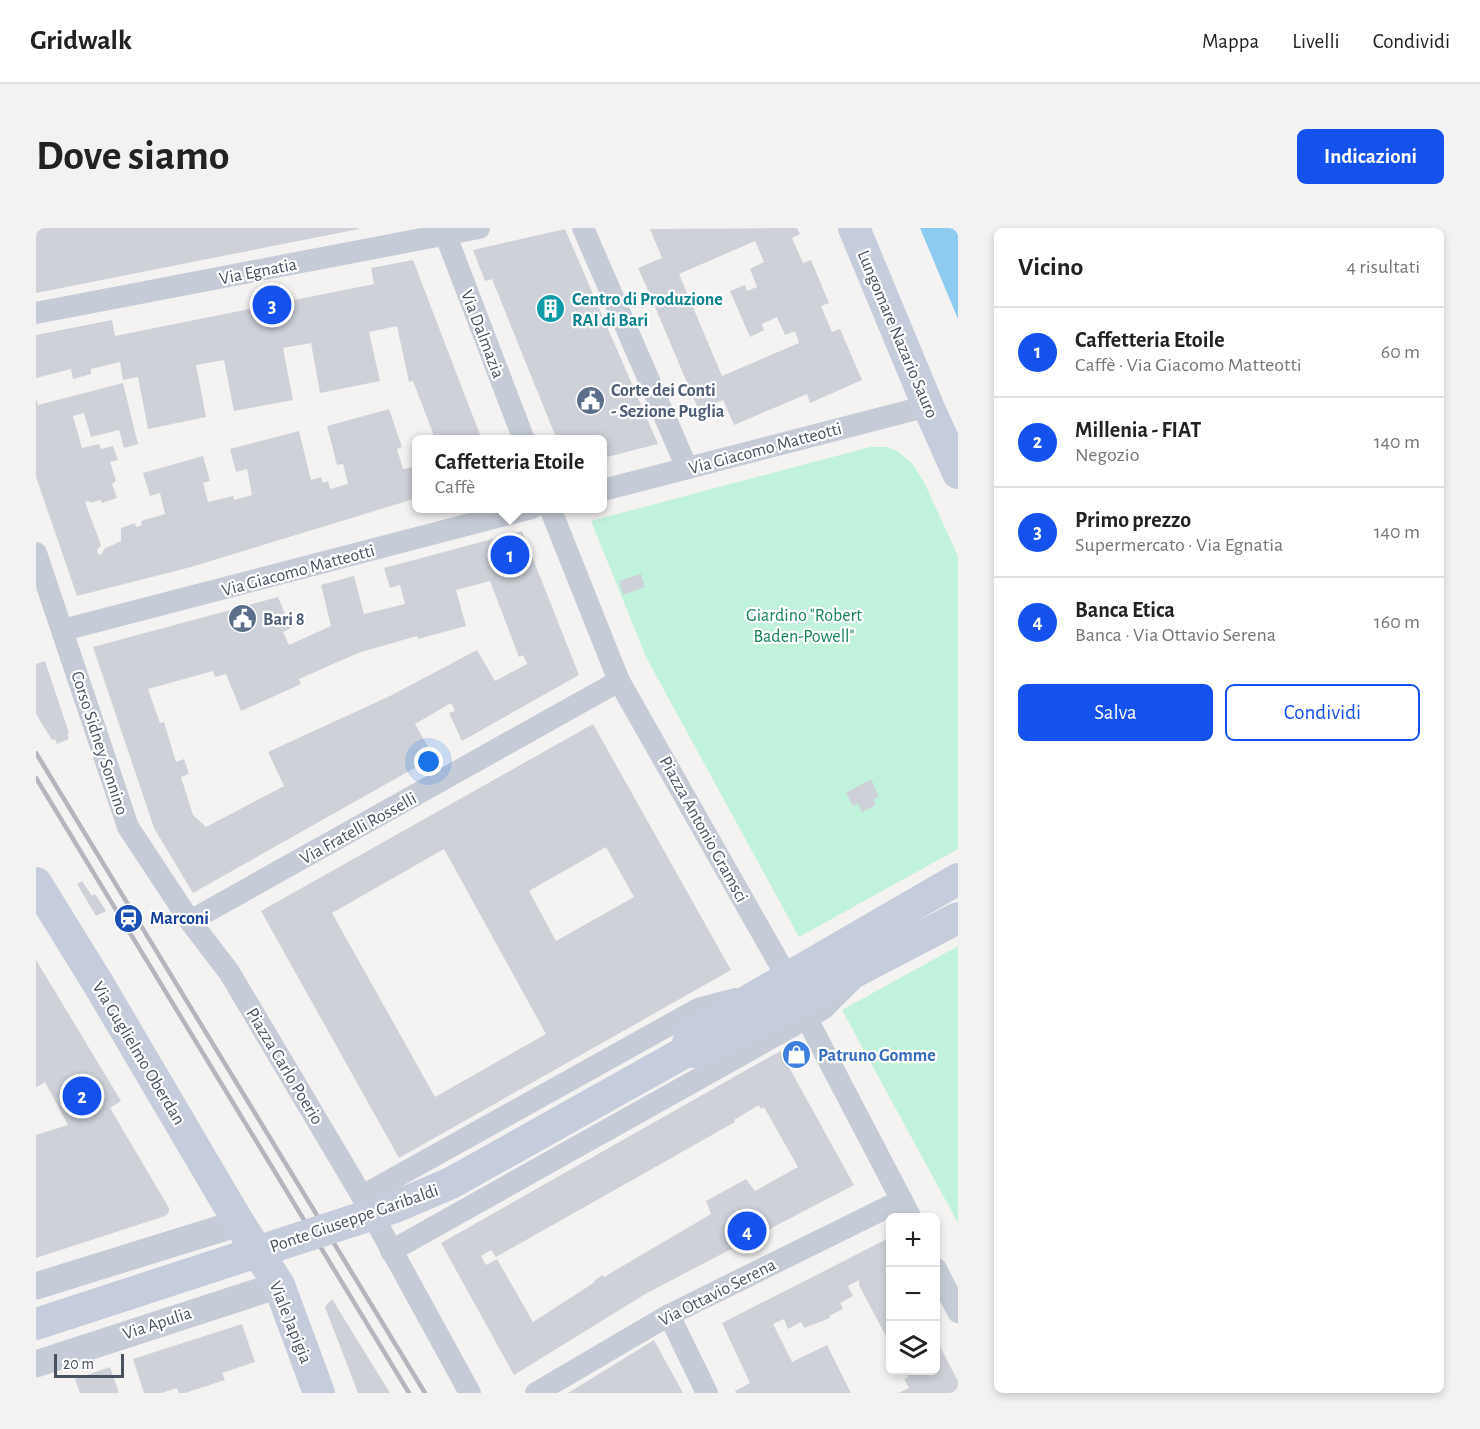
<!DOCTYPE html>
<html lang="it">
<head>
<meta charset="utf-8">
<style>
  :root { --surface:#fff; --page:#f2f2f2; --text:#222; --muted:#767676; --line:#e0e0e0; --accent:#1451ed }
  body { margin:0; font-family:"Alegreya Sans",sans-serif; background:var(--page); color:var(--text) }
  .controls { position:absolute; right:18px; bottom:18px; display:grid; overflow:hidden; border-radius:9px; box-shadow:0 3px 9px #0003 }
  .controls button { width:54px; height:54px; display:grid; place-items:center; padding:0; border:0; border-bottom:2px solid var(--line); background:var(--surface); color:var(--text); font:30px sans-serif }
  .scale { position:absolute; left:18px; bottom:15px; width:70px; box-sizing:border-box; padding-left:6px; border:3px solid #495261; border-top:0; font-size:16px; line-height:21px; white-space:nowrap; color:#495261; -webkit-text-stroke:4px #fff; paint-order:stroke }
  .you { position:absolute; left:393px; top:534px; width:21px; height:21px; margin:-15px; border:4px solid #fff; border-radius:50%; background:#1a73e8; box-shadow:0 0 0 9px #1a73e833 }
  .badge { display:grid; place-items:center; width:39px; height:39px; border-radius:50%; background:var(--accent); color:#fff; font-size:20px; font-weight:700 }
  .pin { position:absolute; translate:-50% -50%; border:3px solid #fff; box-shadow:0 2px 6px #0006 }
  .popup { position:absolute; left:376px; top:207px; width:195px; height:78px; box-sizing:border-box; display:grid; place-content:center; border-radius:9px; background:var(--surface); filter:drop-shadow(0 2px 4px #0005); font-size:20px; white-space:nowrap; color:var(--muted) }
  .popup b { font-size:22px; color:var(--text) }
  .popup::after { content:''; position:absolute; left:50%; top:100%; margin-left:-12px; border:12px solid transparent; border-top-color:var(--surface) }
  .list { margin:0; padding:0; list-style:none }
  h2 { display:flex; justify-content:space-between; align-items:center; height:78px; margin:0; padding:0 24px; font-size:26px }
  h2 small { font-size:20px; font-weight:400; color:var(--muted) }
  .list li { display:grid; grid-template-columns:39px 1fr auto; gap:18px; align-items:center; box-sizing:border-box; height:90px; padding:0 24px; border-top:2px solid var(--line) }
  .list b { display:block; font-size:22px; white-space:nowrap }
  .list p { margin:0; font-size:20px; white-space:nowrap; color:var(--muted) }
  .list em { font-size:20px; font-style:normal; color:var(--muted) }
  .actions { display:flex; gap:12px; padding:18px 24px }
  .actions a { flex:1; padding:14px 0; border:2px solid var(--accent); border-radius:9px; text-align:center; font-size:21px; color:var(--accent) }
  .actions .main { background:var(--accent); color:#fff }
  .icon { flex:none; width:33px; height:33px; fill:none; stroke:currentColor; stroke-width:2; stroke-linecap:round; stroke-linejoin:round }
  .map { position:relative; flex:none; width:922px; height:1165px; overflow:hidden; border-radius:9px }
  header { display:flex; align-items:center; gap:36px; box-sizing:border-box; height:84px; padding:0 30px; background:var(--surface); border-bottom:2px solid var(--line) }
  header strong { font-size:28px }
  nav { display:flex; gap:33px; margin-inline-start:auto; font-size:21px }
  .intro { display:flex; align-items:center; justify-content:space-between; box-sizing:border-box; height:144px; padding:0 36px }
  h1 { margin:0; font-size:42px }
  .button { padding:15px 27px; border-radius:9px; background:var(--accent); color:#fff; font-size:21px; font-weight:700 }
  main { display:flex; gap:36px; padding:0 36px }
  aside { flex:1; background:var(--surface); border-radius:9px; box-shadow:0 3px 9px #0003 }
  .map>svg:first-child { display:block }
  .green { fill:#c1f2db }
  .water { fill:#8dccf0 }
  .building { fill:#ced1d8; fill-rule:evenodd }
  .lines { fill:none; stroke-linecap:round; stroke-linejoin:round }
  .minor { stroke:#c6ccd7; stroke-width:22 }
  .tertiary { stroke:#c6ccd7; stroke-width:27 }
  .secondary { stroke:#c5ccdb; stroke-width:32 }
  .rail { stroke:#b4b6bd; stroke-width:4.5 }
  .secondary-bridge { stroke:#c5ccdb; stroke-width:32 }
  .labels { text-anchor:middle; stroke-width:4.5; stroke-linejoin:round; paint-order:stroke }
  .street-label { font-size:18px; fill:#495261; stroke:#fff }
  .culture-label { font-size:18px; font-weight:bold; fill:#0d838f; stroke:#fff; text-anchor:start }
  .service-label { font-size:18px; font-weight:bold; fill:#4e5e75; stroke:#fff; text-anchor:start }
  .park-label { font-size:18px; fill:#14825c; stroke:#fff }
  .transit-label { font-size:18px; font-weight:bold; fill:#164399; stroke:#fff; text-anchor:start }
  .shop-label { font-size:18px; font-weight:bold; fill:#366cbe; stroke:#fff; text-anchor:start }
</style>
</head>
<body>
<header>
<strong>Gridwalk</strong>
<nav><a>Mappa</a><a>Livelli</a><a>Condividi</a></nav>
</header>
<div class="intro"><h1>Dove siamo</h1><a class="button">Indicazioni</a></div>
<main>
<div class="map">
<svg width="922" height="1165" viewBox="0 0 922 1165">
  <rect width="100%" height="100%" fill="#f5f3f2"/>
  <!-- green -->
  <g class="green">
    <polygon points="834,219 852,219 861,223 876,235 888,254 922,328 922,621 763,709 610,429 555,293"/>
    <polygon points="922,718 922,995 806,782"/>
  </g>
  <!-- water -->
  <polygon class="water" points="884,0 922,0 922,91"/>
  <!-- building -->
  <g class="building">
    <polygon points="0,0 323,0 323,1 0,65"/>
    <path d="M 761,0 L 764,6 L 756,10 L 767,35 L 775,32 L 793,75 L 785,78 L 796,104 L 804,101 L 826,152 L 774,175 L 771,166 L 698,197 L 687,172 L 663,183 L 611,60 L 602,40 L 626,30 L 614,1 ZM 719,13 L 728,34 L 714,41 L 721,59 L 711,63 L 709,57 L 694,63 L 714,109 L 728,102 L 726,96 L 741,89 L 749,107 L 759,103 L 763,115 L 686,148 L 643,46 Z"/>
    <polygon points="529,1 576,110 622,216 567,230 567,212 521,212 456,51 449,53 437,22"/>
    <polygon points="377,32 446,212 391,212 398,208 377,153 373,154 361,98 333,104 344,153 284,165 275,115 247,120 257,172 198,183 188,132 160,137 170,189 112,201 102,149 87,152 84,134 55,141 55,146 37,151 35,141 0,150 0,107 76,92 79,108 338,56 335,40"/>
    <polygon points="87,155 102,216 88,220 83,202 55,209 48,185 37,188 46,220 63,216 65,221 77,218 82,232 74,234 80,253 76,256 81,270 66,275 64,272 54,275 53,273 49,274 65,317 61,322 63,327 66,326 68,321 85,313 85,300 99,295 100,299 106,297 105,293 129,286 124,265 114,268 107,245 167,228 174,253 167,255 172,274 197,268 198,272 216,267 211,241 200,244 194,221 263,203 275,252 285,249 287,255 292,253 294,261 312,256 307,236 301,237 291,198 353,181 366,219 361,221 367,241 381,238 381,270 155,339 41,368 0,249 0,170 2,177"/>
    <path d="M 486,303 L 543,447 L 426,513 L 413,485 L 419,483 L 415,475 L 379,496 L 398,529 L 157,665 L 118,600 L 57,419 L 242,369 L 255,400 L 247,404 L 253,417 L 295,398 L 285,357 L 318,348 L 328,386 L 369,376 L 364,357 L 354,360 L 348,340 ZM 454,353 L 483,429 L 487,427 L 491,436 L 459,453 L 441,422 L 354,468 L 232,524 L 248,558 L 170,599 L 157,587 L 145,549 L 153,546 L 148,531 L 140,534 L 128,494 L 124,495 L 112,461 L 177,443 L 179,449 L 190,446 L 205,483 L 265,456 L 263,451 L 322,425 L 381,408 L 382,411 L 430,398 L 420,362 Z"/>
    <polygon points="605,346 609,359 587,367 583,353"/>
    <polygon points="9,433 33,505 31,506 33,511 21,516 19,511 16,512 0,486 0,436"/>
    <path d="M 557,496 L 695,742 L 363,930 L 225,683 ZM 570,619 L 598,669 L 520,713 L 493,663 ZM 408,621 L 510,806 L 399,869 L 296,685 Z"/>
    <polygon points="835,551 843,569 837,571 840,577 826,584 822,576 817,578 810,565"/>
    <polygon points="46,653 56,668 59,666 70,683 60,688 41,656"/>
    <polygon points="0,732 85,873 74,880 133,980 133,984 129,988 0,1030 0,907 32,897 9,854 1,859 0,858"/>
    <path d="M 744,823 L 818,957 L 611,1065 L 478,1147 L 405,1015 ZM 723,877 L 725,881 L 728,879 L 762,939 L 719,963 L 710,951 L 670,973 L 675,986 L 568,1049 L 566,1047 L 558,1053 L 559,1054 L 497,1094 L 461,1031 L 450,1037 L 445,1028 L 455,1022 L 460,1029 L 699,894 L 698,892 Z"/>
    <polygon points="853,1010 854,1116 823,1057 823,1052 812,1058 817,1068 804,1075 807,1081 793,1088 794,1090 768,1100 765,1094 752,1101 748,1091 737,1096 756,1134 791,1117 815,1165 700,1165 699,1163 714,1155 686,1095"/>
    <polygon points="296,1071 349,1157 354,1165 322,1165 289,1079"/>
    <polygon points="206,1096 219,1134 186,1145 189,1152 149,1165 143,1165 141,1160 125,1165 108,1165 97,1131"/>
    <polygon points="900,1111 922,1153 922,1165 862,1165 873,1160 868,1151 872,1149 868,1142 900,1142"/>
    <polygon points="618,1112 647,1165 532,1165"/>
    <polygon points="74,1139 83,1165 44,1165 39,1151"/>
  </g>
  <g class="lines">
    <!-- minor -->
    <g class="minor">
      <polyline points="407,0 488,212"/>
      <polyline points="547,0 651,240"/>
      <polyline points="0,85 443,0"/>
      <polyline points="567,262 892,178"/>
      <polyline points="514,280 583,453 751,749"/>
      <polyline points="0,325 92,599 154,693 193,744 326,968 434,1165"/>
      <polyline points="27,402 496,280"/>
      <polyline points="154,693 583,453"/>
      <polyline points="771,791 875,990"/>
      <polyline points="326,968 662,781 700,771"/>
      <polyline points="355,1023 787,781 816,752"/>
      <polyline points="900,1041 922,1084"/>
      <polyline points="633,1087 671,1165"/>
      <polyline points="500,1165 633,1087 866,972"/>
    </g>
    <!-- tertiary -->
    <g class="tertiary">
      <polyline points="0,1058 203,995"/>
      <polyline points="0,1136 243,1057"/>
    </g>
    <!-- secondary -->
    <g class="secondary">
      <polyline points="818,0 892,178 922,245"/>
      <polyline points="922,651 655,806 649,824 665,824 922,690"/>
      <polyline points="0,655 63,757 203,995 243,1057 283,1165"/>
    </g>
    <!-- rail -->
    <g class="rail">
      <polyline points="0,525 389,1165"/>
      <polyline points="0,550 373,1165"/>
    </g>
    <!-- secondary-bridge -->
    <polyline class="secondary-bridge" points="0,1096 359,979 415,955 649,824"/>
  </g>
  <!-- icons -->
  <defs>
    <symbol id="building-disc" viewBox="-11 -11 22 22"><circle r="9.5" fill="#0f9aa8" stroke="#fff"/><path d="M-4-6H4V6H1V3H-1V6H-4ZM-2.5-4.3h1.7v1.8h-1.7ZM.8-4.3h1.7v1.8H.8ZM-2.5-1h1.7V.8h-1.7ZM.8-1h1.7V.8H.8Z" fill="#fff"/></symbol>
    <symbol id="civic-disc" viewBox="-11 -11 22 22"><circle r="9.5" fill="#5c6f8a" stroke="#fff"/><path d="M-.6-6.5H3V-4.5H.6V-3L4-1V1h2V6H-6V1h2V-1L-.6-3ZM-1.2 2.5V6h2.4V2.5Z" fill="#fff"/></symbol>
    <symbol id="station-disc" viewBox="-11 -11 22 22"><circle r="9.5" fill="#1a4fb4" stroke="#fff"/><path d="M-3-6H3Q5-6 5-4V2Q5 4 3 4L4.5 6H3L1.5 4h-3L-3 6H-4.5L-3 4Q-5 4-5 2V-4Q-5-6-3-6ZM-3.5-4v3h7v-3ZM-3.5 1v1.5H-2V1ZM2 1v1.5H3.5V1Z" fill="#fff"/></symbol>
    <symbol id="shop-disc" viewBox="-11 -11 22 22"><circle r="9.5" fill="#3f7fe0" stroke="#fff"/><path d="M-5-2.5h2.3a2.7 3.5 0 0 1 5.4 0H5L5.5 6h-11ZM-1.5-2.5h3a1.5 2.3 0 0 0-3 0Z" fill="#fff"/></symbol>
  </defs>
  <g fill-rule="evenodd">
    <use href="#building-disc" x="498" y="64" width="33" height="33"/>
    <use href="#civic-disc" x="538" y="156" width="33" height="33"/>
    <use href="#civic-disc" x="190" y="374" width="33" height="33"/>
    <use href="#station-disc" x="76" y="674" width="33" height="33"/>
    <use href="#shop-disc" x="744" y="810" width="33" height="33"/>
  </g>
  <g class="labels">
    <!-- street labels -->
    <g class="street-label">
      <text transform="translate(222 43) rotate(-11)" y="6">Via Egnatia</text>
      <text transform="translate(447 106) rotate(69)" y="6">Via Dalmazia</text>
      <text transform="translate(862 106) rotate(67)" y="6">Lungomare Nazario Sauro</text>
      <text transform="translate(729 220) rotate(-15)" y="6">Via Giacomo Matteotti</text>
      <text transform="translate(262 342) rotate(-15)" y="6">Via Giacomo Matteotti</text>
      <text transform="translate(64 515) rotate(72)" y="6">Corso Sidney Sonnino</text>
      <text transform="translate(322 600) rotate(-29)" y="6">Via Fratelli Rosselli</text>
      <text transform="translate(668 601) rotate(61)" y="6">Piazza Antonio Gramsci</text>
      <text transform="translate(103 825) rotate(59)" y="6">Via Guglielmo Oberdan</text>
      <text transform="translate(249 838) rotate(59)" y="6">Piazza Carlo Poerio</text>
      <text transform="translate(318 990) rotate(-19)" y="6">Ponte Giuseppe Garibaldi</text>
      <text transform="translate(681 1064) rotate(-27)" y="6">Via Ottavio Serena</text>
      <text transform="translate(255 1094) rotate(68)" y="6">Viale Japigia</text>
      <text transform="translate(121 1095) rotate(-18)" y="6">Via Apulia</text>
    </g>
    <!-- culture labels -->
    <g class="culture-label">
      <text x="536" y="77">Centro di Produzione<tspan x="536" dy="21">RAI di Bari</tspan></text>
    </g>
    <!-- service labels -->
    <g class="service-label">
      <text x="575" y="168">Corte dei Conti<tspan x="575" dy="21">- Sezione Puglia</tspan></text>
      <text x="227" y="397">Bari 8</text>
    </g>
    <!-- park labels -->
    <g class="park-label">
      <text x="768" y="393">Giardino "Robert<tspan x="768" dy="21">Baden-Powell"</tspan></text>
    </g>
    <!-- transit labels -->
    <g class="transit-label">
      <text x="114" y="696">Marconi</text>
    </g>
    <!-- shop labels -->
    <g class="shop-label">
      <text x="782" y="833">Patruno Gomme</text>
    </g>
  </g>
</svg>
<div class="controls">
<button>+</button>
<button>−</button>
<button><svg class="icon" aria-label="layers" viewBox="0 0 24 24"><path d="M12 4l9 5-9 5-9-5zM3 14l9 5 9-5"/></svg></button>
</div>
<div class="scale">20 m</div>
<div class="you"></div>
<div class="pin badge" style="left:474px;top:327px">1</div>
<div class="popup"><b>Caffetteria Etoile</b>Caffè</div>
<div class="pin badge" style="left:46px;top:868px">2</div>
<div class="pin badge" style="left:236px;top:77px">3</div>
<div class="pin badge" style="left:711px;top:1003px">4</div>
</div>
<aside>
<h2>Vicino<small>4 risultati</small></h2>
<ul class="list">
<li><span class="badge">1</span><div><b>Caffetteria Etoile</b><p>Caffè · Via Giacomo Matteotti</p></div><em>60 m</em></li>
<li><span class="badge">2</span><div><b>Millenia - FIAT</b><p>Negozio</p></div><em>140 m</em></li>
<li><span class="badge">3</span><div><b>Primo prezzo</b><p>Supermercato · Via Egnatia</p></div><em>140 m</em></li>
<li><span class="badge">4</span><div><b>Banca Etica</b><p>Banca · Via Ottavio Serena</p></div><em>160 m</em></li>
</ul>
<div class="actions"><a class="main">Salva</a><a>Condividi</a></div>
</aside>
</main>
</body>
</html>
